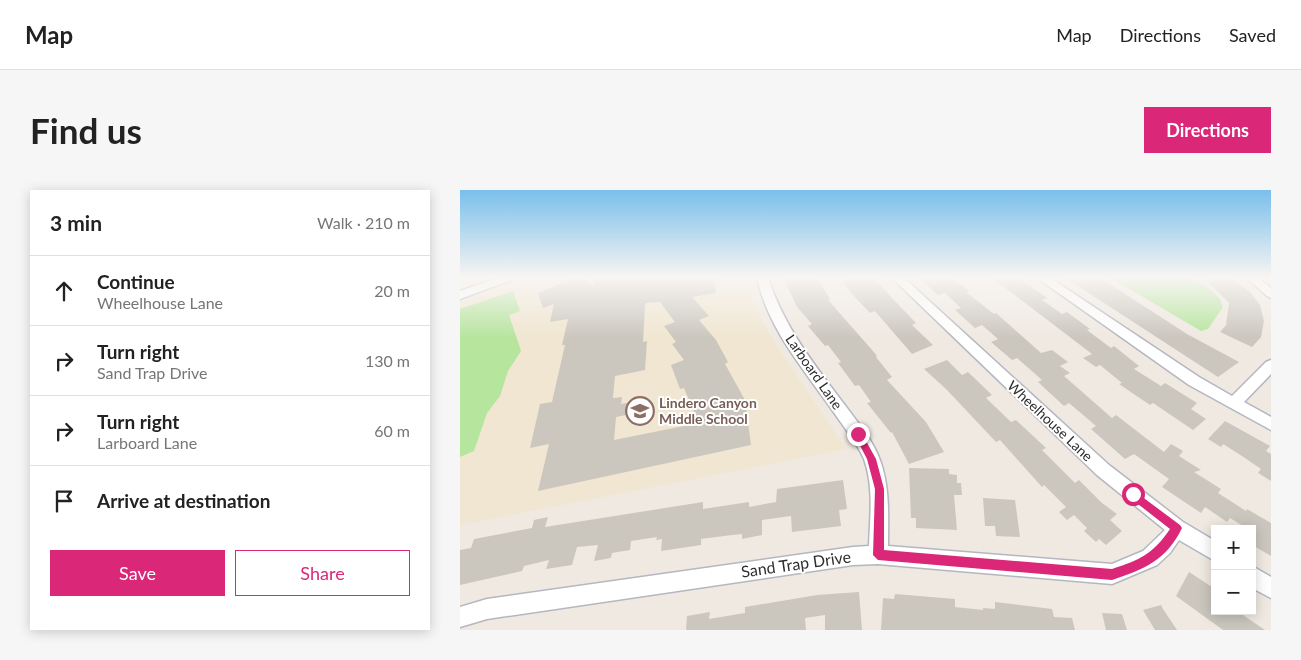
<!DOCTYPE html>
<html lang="en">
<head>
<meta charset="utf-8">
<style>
  :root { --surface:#fff; --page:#f6f6f6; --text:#222; --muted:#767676; --line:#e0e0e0; --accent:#db2777 }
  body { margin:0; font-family:Lato,sans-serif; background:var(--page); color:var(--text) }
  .controls { position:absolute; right:15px; bottom:15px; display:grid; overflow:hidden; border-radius:0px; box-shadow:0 2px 12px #0003 }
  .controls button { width:45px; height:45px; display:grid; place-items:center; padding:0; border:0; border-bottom:1px solid var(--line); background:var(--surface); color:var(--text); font:25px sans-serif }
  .stop { position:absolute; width:15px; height:15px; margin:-11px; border:4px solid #db2777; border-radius:50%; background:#fff }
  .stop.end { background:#db2777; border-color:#fff; box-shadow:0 1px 5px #0008 }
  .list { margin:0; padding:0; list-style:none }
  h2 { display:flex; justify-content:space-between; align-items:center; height:65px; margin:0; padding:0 20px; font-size:21px }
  h2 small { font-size:16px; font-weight:400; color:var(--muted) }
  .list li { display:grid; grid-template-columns:32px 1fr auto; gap:15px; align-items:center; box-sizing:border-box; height:70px; padding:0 20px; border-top:1px solid var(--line) }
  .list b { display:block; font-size:19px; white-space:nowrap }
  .list p { margin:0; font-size:16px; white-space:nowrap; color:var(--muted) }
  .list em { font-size:16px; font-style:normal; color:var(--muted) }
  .actions { display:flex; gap:10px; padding:15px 20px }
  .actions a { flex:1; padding:11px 0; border:1px solid var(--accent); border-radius:0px; text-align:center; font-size:18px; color:var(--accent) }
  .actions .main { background:var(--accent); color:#fff }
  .icon { flex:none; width:28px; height:28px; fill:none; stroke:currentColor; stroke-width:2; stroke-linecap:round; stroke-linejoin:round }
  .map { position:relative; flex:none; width:811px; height:440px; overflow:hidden; border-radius:0px }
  header { display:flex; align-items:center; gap:30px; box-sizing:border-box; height:70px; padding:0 25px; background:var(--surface); border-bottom:1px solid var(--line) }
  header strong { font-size:24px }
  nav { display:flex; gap:28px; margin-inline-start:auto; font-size:18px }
  .intro { display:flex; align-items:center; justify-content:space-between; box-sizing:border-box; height:120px; padding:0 30px }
  h1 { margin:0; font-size:35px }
  .button { padding:12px 22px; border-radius:0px; background:var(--accent); color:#fff; font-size:18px; font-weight:700 }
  main { display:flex; gap:30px; padding:0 30px }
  aside { flex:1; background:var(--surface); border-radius:0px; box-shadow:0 2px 12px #0003 }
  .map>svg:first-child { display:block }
  .education { fill:#f0e6d1 }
  .green { fill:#b6e59e }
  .building { fill:#cbc7bf; fill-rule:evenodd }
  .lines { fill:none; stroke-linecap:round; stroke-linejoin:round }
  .minor-casing { stroke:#b4b7c1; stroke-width:3 }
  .minor { fill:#fff; fill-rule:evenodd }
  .route { fill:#db2777 }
  .labels { text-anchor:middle; stroke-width:4; stroke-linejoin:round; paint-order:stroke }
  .street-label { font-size:14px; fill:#2e2e2e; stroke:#fff }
  .education-label { font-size:14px; font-weight:bold; fill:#785e54; stroke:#fff; text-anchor:start }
  .near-street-label { font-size:16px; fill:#2e2e2e; stroke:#fff }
</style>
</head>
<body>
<header>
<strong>Map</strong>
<nav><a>Map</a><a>Directions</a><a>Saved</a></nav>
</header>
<div class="intro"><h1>Find us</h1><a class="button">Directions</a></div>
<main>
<aside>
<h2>3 min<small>Walk · 210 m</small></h2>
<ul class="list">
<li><svg class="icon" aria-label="ahead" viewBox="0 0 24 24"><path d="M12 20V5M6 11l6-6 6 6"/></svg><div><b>Continue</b><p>Wheelhouse Lane</p></div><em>20 m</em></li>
<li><svg class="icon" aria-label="right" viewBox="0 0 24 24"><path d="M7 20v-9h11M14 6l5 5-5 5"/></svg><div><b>Turn right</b><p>Sand Trap Drive</p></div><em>130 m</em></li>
<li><svg class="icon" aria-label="right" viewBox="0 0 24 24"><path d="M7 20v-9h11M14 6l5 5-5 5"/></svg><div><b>Turn right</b><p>Larboard Lane</p></div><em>60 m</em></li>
<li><svg class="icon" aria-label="arrive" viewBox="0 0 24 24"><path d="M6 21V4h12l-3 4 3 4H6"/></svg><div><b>Arrive at destination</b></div></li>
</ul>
<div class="actions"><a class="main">Save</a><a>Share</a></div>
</aside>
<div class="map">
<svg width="811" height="440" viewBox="0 0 811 440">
  <rect width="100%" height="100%" fill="#efe9e1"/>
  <!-- education -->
  <polygon class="education" points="71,87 288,87 292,107 301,129 315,153 386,259 0,335 0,112"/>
  <!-- green -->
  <g class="green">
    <polygon points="649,87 731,87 751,100 760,109 763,117 748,139 741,141"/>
    <polygon points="53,101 60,121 49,125 61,161 48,181 40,206 27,223 14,261 0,267 0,119"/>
  </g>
  <!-- building -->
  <g class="building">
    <path d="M 117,87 L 123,87 L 134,96 L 136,87 L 254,87 L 256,103 L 232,107 L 249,126 L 239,130 L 256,150 L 268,172 L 265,174 L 285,210 L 291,255 L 78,301 L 89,254 L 70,258 L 80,214 L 92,212 L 105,155 L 102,155 L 108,129 L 90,132 L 94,114 L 83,118 L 78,103 ZM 200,112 L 215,132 L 204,136 L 216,152 L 212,154 L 224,170 L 211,175 L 220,199 L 224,198 L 239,233 L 154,250 L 156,227 L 166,225 L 167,213 L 161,214 L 162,207 L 153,208 L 155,186 L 185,180 L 187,151 L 183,152 L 185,115 L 186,113 Z"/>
    <polygon points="323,87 356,87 370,109 368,110 413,161 417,166 416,167 432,187 427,190 466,232 484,262 449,274 432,242 431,243 407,213 411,212 399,195 395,196 378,173 381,172 368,155 365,156 348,136 352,134 337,117"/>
    <polygon points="385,87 414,87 433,109 456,133 452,135 473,155 452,164 415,121 410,123 392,104 382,91 388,90"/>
    <polygon points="458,87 492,87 509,101 506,102 534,124 536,123 581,163 592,160 608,172 600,176 610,183 604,186 652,228 656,225 704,262 711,254 723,261 719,266 741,280 734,282 761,299 758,303 786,321 787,319 811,333 811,366 792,355 792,339 788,339 770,328 767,332 745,317 741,323 702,297 709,289 674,264 665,269 631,239 636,236 609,213 604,216 578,192 582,190 557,168 552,170 531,152 538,149 522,135 515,138 495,120 501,118 485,103 478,105"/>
    <polygon points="531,87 557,87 587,108 582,110 602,124 607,122 630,139 627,140 651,158 654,156 679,176 674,179 701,196 705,193 737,213 731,219 746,229 733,240 693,213 690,215 659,194 662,193 640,175 636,177 623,168 632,164"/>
    <polygon points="604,87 635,87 642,89 727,144 779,172 758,187"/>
    <polygon points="741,87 771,87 790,102 800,115 804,131 801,147 792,157 760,142 767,134 766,134 769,113 749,93 750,92"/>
    <polygon points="487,170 502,185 508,182 532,205 526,208 551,232 556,230 586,258 582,260 615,293 619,290 642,313 657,324 650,330 662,341 646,355 639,349 636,352 624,341 627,338 614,325 607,330 599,322 606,317 584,295 582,297 540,250 536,252 487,200 464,179"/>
    <polygon points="765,231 810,256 806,261 811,264 811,291 798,283 801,279 782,266 763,254 761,257 748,249"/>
    <polygon points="449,278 489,279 489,284 497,285 497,293 501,293 502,305 494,305 497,340 456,338 456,328 451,328"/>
    <polygon points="383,290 387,319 379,320 381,336 332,342 331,326 302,330 302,345 282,349 282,344 272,345 241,349 241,355 201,361 202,349 196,350 197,347 171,351 170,360 152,363 151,368 134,371 138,355 117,357 112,375 86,379 89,370 64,376 62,381 0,395 0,360 11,358 14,349 72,338 74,330 88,327 85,337 243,312 243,319 289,312 289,317 316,312 317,299"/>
    <polygon points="523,308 555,310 560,347 536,346 535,336 525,336"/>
    <polygon points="729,382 755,399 755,421 777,421 805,440 763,440 716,406"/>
    <polygon points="399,402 402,440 365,440 365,425 345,428 346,440 226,440 227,426 250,422 249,429 285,423 285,417 357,405"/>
    <polygon points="435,404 495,409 495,417 523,420 523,418 535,419 535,412 592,419 594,427 612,428 615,440 421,440 423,408 434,409"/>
    <polygon points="701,415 703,419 717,440 695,440 683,420"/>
    <polygon points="642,423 662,424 667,440 646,440"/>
  </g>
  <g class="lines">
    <defs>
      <g id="minor">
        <polygon points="40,87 56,87 54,89 0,109 0,101"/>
        <path d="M 297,87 L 308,87 C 323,136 354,174 384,214 C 398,233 414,251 421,273 C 430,300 428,328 428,356 L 652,374 L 683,361 L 705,340 L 637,285 L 431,87 L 443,87 L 649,275 L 723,332 L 755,351 L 755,371 L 719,350 L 710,363 L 697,375 L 652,394 L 418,374 L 393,375 L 27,429 L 0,437 L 0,417 L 27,409 L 393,357 L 409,356 C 410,327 414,297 404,269 C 397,253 385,239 375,224 C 346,182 307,138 297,87 Z"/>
        <polygon points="576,87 589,87 739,187 772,206 806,172 811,170 811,184 784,212 811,227 811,240 729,195"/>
        <polygon points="786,87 797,87 811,98 811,108 807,106"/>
        <polygon points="792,376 811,387 811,408 792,398"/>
      </g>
    </defs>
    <!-- minor casing -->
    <use href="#minor" class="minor-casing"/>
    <!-- minor -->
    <use href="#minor" class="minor"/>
  </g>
  <!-- sky -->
  <linearGradient id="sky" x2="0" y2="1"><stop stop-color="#7abfeb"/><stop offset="0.59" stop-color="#f8f5f2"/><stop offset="1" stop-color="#f8f5f2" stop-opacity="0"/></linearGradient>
  <rect width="811" height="148" fill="url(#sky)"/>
  <!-- route -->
  <path class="route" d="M 398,241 L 401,242 L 416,269 L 424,299 L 424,360 L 652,379 C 680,370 693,364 710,339 L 669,307 L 668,304 L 673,300 L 720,335 L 722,338 C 706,371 684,379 652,390 L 418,370 L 413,365 L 415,299 L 407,269 L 394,244 Z"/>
  <!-- icons -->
  <defs>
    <symbol id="school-ring" viewBox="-11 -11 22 22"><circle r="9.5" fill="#fff" stroke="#8d6e63" stroke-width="1.5"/><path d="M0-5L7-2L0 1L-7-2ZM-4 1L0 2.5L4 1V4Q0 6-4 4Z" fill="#8d6e63"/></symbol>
  </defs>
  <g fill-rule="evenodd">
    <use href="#school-ring" x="164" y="205" width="32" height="32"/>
  </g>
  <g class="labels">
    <!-- street labels -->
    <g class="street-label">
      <text transform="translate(354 182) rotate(55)" y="5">Larboard Lane</text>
      <text transform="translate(590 231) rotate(43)" y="5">Wheelhouse Lane</text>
    </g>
    <!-- education labels -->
    <g class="education-label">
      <text x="199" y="218">Lindero Canyon<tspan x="199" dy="16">Middle School</tspan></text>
    </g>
    <!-- near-street labels -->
    <g class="near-street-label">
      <text transform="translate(336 374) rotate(-8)" y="6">Sand Trap Drive</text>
    </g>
  </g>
</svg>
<div class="controls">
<button>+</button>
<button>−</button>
</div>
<div class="stop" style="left:673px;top:304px"></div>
<div class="stop end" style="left:398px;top:244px"></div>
</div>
</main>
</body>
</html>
